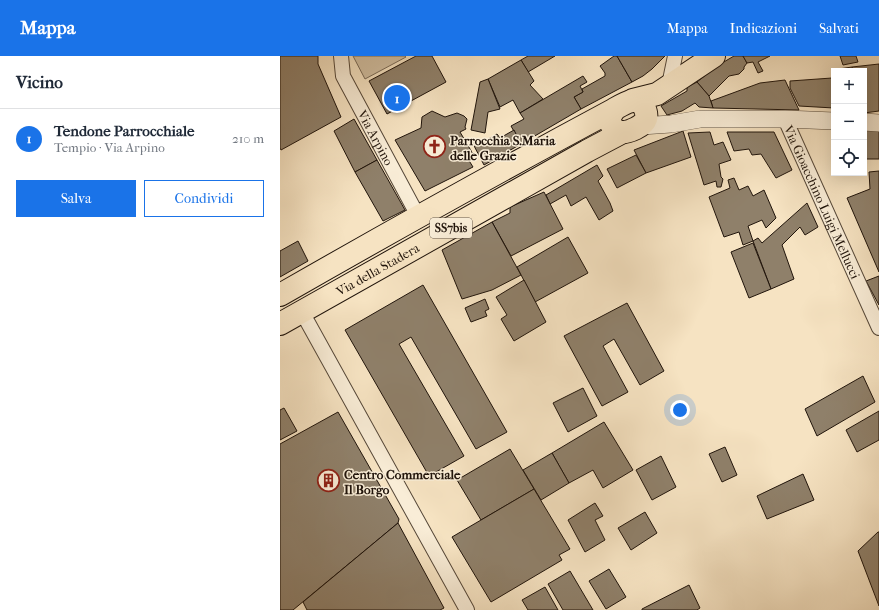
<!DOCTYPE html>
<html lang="it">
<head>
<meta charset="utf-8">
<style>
  :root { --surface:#fff; --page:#f2f2f3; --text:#1f2937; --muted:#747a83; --line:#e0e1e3; --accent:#1a73e8 }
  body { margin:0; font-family:"IM FELL French Canon",serif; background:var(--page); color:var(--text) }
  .controls { position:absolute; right:12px; top:12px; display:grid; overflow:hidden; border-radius:0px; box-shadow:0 4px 16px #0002 }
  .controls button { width:36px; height:36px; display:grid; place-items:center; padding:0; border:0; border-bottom:1px solid var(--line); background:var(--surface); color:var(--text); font:20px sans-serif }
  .you { position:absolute; left:400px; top:354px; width:14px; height:14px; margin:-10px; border:3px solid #fff; border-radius:50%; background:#1a73e8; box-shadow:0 0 0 6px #1a73e833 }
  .badge { display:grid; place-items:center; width:26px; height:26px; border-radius:50%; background:var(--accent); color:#fff; font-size:13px; font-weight:700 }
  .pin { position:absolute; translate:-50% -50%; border:2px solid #fff; box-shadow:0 1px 4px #0006 }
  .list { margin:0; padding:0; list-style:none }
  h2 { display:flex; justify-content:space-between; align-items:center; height:52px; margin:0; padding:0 16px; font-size:17px }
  h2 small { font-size:13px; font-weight:400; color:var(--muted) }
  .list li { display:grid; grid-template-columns:26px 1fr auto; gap:12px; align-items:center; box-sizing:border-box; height:60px; padding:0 16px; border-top:1px solid var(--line) }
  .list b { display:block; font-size:15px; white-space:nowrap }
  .list p { margin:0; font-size:13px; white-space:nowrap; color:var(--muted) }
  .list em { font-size:13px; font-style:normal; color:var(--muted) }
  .actions { display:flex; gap:8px; padding:12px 16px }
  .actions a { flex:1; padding:9px 0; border:1px solid var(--accent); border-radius:0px; text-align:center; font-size:14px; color:var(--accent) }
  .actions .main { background:var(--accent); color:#fff }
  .icon { flex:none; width:22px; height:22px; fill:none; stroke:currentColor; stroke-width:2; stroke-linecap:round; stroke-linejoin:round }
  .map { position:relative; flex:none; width:599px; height:554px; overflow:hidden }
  header { display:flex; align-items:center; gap:24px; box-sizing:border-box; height:56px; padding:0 20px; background:var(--accent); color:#fff }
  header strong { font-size:19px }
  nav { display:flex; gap:22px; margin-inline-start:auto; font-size:14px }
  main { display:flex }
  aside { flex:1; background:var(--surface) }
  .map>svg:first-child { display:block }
  .green { fill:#d2c0a3; stroke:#796a57 }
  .building { fill:#8f806a; stroke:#20140b }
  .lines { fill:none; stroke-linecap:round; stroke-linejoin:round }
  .minor-casing { stroke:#564839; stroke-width:16 }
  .tertiary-casing { stroke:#564839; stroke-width:18 }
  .primary-casing { stroke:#20140b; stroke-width:24 }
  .minor { stroke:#f9edd7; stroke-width:14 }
  .tertiary { stroke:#f9edd7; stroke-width:17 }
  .primary { stroke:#f6e3c2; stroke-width:22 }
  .labels { text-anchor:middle; stroke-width:3; stroke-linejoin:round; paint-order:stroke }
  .shield { fill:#f9edd7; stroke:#615548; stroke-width:1 }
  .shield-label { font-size:12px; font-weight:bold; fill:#20140b }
  .street-label { font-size:13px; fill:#20140b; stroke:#f9edd7 }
  .poi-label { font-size:13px; font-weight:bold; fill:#20140b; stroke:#f9edd7; text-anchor:start }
</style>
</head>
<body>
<header>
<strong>Mappa</strong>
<nav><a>Mappa</a><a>Indicazioni</a><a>Salvati</a></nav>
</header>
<main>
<aside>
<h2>Vicino<small></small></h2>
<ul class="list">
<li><span class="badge">1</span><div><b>Tendone Parrocchiale</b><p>Tempio · Via Arpino</p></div><em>210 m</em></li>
</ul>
<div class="actions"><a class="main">Salva</a><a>Condividi</a></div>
</aside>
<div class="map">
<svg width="599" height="554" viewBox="0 0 599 554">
  <rect width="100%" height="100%" fill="#f6e3c2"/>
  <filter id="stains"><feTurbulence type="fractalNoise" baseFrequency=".005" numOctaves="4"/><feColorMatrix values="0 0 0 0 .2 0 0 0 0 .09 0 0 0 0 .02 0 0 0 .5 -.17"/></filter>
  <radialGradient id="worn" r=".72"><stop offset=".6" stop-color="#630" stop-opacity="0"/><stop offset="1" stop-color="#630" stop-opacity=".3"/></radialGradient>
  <!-- green -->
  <polygon class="green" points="73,0 125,0 126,1 85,23"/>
  <!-- building -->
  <g class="building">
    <polygon points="0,0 38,0 38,8 61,61 1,94 0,92"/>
    <polygon points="136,0 152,0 166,26 107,58 89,25"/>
    <polygon points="248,0 275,0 248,16 241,4"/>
    <polygon points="334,0 337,0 352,26 301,53 294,41 303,36 302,33 325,20 325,17 320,10"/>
    <polygon points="337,0 385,0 372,13 363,20 352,26"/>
    <polygon points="454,0 463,0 467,7 464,11 464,13 459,18 449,20 429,40 417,26 437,10"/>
    <polygon points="463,0 490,0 478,6 483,15 478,17 473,6 467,7"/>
    <polygon points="560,0 576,0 578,6 563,9"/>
    <polygon points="241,4 254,25 250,29 263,43 240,57 233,44 220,51 208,23"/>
    <polygon points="599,8 599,55 584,57 584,15 573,15 572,11"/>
    <polygon points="572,11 573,15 554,15 554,52 519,50 510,32 510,25 552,22 552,14"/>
    <polygon points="303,20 307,26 300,30 303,36 294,41 301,53 241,88 231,70 244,63 240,57"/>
    <polygon points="208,23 220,53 208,56 205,77 191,74 200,26"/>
    <polygon points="505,24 519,54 433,52 431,45 480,27"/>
    <polygon points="417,26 429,40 433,52 419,51 415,47 402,55 387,59 381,50 407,35 407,31"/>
    <polygon points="152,55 165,61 177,57 184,60 187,63 185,71 186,73 180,76 193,98 188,103 193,111 145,135 115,84 141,72 142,61"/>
    <polygon points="74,63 97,104 75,116 54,75"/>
    <polygon points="584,72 599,73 599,103 584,103"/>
    <polygon points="234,74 241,88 204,109 191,84 203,86 217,78 220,82"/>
    <polygon points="403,75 411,101 366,117 354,94"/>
    <polygon points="430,76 434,89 443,86 451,104 439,108 441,121 443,123 441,131 437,131 436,125 424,129 408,77"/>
    <polygon points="447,76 494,76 512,114 496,122 481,98 472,99 469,93 454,95"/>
    <polygon points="356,99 366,117 337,132 327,113"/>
    <polygon points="97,104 125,154 103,165 75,116"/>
    <polygon points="317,109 323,120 318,125 330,147 333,155 319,164 306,141 291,150 286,139 270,148 266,139"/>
    <polygon points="599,115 599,216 567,142 590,133 589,116"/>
    <polygon points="454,122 459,134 468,130 473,140 484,134 496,162 486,172 482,164 468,170 473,185 463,189 459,176 444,181 429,141 450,132 448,124"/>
    <polygon points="264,136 283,173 231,200 212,166 230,157 230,151"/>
    <polygon points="527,147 538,171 525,179 520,171 502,189 514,223 491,233 473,185 478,182 482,187"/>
    <polygon points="212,166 241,219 212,234 182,243 162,194"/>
    <polygon points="288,181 308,217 255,246 237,211"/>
    <polygon points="18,185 28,205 0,221 0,195"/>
    <polygon points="473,187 491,233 469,242 451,196"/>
    <polygon points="599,220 599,249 586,225"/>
    <polygon points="244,224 266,266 234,285 221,263 227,259 216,241"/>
    <polygon points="143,229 227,376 196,393 131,281 119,288 184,400 149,420 65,274"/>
    <polygon points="205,243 209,253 205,255 207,260 191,266 185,252"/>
    <polygon points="347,247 384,315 360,329 334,283 323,290 348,336 322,350 284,280"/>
    <polygon points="583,320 595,346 537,380 525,353"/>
    <polygon points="303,332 317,360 288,376 273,347"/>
    <polygon points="4,352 17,375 0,384 0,354"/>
    <polygon points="599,355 599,384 577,396 566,374"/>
    <polygon points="58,356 119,463 118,467 13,554 0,554 0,388"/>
    <polygon points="324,366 353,414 323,432 313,414 289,427 272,397"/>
    <polygon points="445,391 457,419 442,426 429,398"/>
    <polygon points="230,393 254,433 201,464 177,424"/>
    <polygon points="272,397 289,427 261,444 243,414"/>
    <polygon points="381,400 396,431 372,444 356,414"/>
    <polygon points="523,418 534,444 487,463 477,440"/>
    <polygon points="254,433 290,493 279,499 282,504 211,546 172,481"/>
    <polygon points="315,447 323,460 315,464 325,484 305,496 288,464"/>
    <polygon points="365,456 377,477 351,494 338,472"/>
    <polygon points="118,467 164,552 160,554 27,554 23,546"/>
    <polygon points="598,476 599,476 599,550 578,495"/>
    <polygon points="329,513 346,541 326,553 309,525"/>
    <polygon points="290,515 313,554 283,554 268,528"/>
    <polygon points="409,529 420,552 417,554 362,554 362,553"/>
    <polygon points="265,531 278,554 248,554 242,544"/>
  </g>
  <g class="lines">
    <defs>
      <g id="minor">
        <path id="s1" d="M 61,0 L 63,20 L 138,160"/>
        <polyline points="389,29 395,0"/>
        <path id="s2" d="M 505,63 L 599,272"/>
        <polyline points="22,256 187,554"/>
      </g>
      <g id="tertiary">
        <polyline points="584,66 599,67"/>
        <polyline points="361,70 391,68 420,63 505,63 554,65"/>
      </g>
      <g id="primary">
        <polyline points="353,44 377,38 434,0"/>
        <path d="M 0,239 C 110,176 221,114 333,54 C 342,49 357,38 364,51 C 366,55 367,59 366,63 C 364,70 348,77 341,76 C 335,76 330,69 330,63 C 330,59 333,56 335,53"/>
        <path id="s3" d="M 0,268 L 307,95 L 343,76"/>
      </g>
    </defs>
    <!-- minor casing -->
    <use href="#minor" class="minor-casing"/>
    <!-- tertiary casing -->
    <use href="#tertiary" class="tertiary-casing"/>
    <!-- primary casing -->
    <use href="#primary" class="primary-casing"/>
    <!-- minor -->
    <use href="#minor" class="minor"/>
    <!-- tertiary -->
    <use href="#tertiary" class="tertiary"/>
    <!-- primary -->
    <use href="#primary" class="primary"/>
  </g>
  <!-- icons -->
  <defs>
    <symbol id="church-ring" viewBox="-11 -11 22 22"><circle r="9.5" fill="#f9edd7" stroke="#8f2418" stroke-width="1.5"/><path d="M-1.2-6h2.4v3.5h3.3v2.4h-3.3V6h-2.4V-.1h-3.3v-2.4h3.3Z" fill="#8f2418"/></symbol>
    <symbol id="building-ring" viewBox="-11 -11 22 22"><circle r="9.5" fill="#f9edd7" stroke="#8f2418" stroke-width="1.5"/><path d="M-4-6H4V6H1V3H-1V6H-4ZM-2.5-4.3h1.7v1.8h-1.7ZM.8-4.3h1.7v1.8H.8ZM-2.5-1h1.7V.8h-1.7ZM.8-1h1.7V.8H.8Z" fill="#8f2418"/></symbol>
  </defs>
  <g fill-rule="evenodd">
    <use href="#church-ring" x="142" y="78" width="25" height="25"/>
    <use href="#building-ring" x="36" y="412" width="25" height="25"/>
  </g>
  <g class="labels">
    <!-- shield labels -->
    <rect class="shield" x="150" y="162" width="42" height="20" rx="3"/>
    <g class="shield-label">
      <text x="171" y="176">SS7bis</text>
    </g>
    <!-- street labels -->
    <g class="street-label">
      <text dy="5" stroke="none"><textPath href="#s1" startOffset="90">Via Arpino</textPath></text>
      <text dy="5" stroke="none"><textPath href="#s2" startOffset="91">Via Gioacchino Luigi Mellucci</textPath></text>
      <text dy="5" stroke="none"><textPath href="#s3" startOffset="112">Via della Stadera</textPath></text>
    </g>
    <!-- poi labels -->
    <g class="poi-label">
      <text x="170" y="89">Parrocchia S.Maria<tspan x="170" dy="15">delle Grazie</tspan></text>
      <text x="64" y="423">Centro Commerciale<tspan x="64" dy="15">Il Borgo</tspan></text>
    </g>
  </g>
  <rect width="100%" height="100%" filter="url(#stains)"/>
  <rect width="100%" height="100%" fill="url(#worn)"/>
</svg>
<div class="controls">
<button>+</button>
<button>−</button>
<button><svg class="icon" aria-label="locate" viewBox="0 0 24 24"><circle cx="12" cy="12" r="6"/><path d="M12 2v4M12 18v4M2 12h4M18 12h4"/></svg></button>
</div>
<div class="you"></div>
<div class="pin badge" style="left:117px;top:42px">1</div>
</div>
</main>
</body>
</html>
